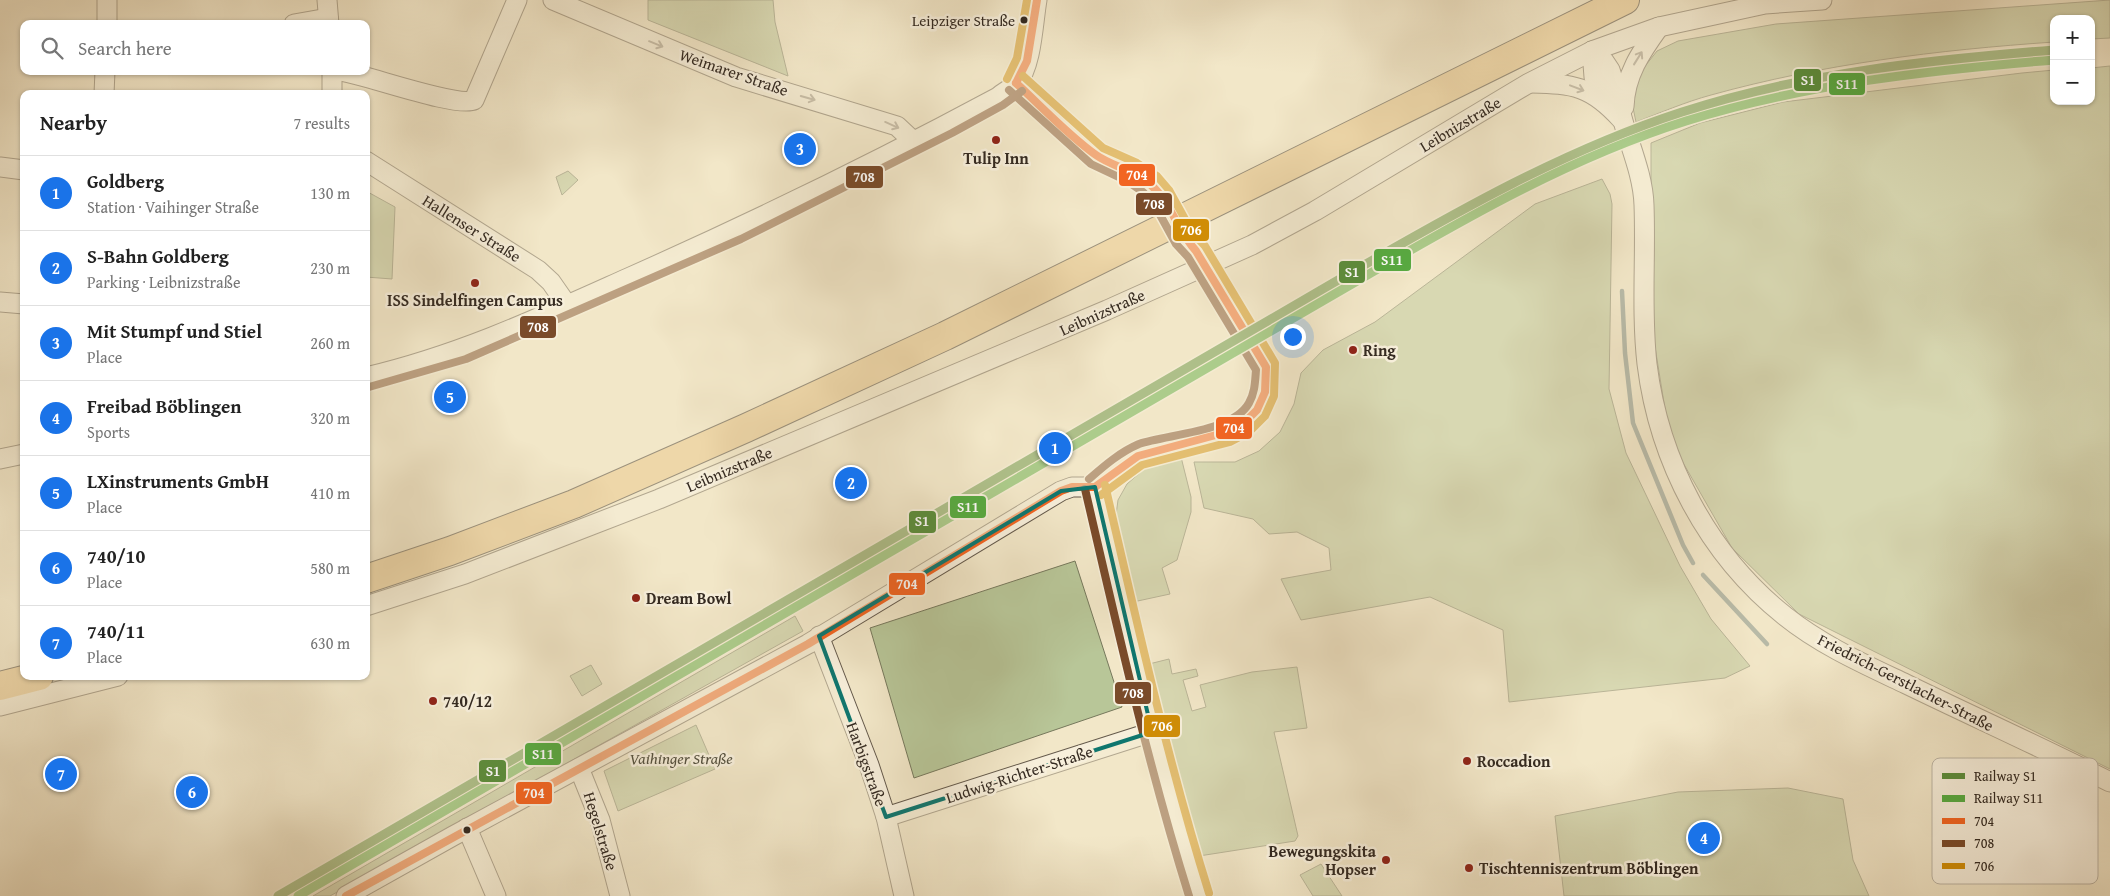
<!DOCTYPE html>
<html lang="en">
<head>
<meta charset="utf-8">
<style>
  :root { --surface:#fff; --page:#f2f2f2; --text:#222; --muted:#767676; --line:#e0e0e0; --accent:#1a73e8 }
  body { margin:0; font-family:"Gentium Book Plus",serif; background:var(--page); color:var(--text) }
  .controls { position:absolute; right:15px; top:15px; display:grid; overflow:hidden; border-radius:10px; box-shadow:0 1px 4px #0004 }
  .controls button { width:45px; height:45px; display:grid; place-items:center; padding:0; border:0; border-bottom:1px solid var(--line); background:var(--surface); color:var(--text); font:25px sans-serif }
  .you { position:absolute; left:1292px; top:336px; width:18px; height:18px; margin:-12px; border:4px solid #fff; border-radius:50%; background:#1a73e8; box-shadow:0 0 0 8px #1a73e833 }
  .badge { display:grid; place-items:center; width:32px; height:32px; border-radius:50%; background:var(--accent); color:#fff; font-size:16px; font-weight:700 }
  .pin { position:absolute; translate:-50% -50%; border:2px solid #fff; box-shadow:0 1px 5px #0006 }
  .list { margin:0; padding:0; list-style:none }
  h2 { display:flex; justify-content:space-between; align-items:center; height:65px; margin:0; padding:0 20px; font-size:21px }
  h2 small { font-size:16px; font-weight:400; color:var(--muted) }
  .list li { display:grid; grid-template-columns:32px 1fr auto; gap:15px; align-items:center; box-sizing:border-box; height:75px; padding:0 20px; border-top:1px solid var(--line) }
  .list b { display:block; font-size:19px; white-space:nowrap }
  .list p { margin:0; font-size:16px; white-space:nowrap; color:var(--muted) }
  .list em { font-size:16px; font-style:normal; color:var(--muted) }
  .icon { flex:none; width:28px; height:28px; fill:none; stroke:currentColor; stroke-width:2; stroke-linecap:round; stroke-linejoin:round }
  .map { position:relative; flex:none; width:2110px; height:896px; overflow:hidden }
  .search { position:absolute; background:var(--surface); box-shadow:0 1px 4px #0004; left:20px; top:20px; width:350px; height:55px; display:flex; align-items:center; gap:12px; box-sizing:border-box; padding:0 18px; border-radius:10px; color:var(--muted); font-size:19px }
  .panel { position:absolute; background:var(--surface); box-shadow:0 1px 4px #0004; left:20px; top:90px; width:350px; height:590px; border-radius:10px }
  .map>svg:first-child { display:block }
  .green { fill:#b8c698; stroke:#76785c }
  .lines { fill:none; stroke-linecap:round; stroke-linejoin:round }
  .stream { stroke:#72837e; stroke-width:4.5 }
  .minor-casing { stroke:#64594b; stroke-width:21 }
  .highway-casing { stroke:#342a21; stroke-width:30 }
  .minor { stroke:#f7efdb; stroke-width:19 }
  .highway { stroke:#e9c484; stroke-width:28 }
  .bus-1-casing { stroke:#f7efdb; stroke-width:11 }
  .bus-2-casing { stroke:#f7efdb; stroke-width:11 }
  .bus-3-casing { stroke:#f7efdb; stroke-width:11 }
  .bus-1 { stroke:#f26522; stroke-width:8 }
  .bus-2 { stroke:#7a4b2a; stroke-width:8 }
  .bus-3 { stroke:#d08d07; stroke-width:8 }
  .rail-1-casing { stroke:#f7efdb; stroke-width:12 }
  .rail-2-casing { stroke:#f7efdb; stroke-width:12 }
  .rail-1 { stroke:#5c8e3c; stroke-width:9 }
  .rail-2 { stroke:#57ab41; stroke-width:9 }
  .oneway { stroke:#968c7e }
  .marked { fill:none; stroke:#0f766e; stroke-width:4; stroke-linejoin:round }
  .bus-dot { fill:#342a21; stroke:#f7efdb; stroke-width:2 }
  .poi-dot { fill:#8f2418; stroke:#f7efdb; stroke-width:2 }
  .labels { text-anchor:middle; stroke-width:5; stroke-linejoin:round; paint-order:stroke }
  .bus-label { font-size:15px; fill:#342a21; stroke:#f7efdb; text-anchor:end }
  .street-label { font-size:16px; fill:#342a21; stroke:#f7efdb }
  .poi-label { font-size:16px; font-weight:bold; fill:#342a21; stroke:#f7efdb; text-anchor:start }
  .park-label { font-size:16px; font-style:italic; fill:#55513f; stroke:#f7efdb }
  .key { fill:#f7efdb; stroke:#bcb4a3; stroke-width:1 }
  .key-label { font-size:14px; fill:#342a21 }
  .line-badge { stroke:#f7efdb; stroke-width:2 }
  .badge-label { font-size:14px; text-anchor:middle; font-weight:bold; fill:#fff }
</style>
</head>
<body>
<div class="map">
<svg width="2110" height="896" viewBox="0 0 2110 896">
  <rect width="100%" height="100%" fill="#f2e7c8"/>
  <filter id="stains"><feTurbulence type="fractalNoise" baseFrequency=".004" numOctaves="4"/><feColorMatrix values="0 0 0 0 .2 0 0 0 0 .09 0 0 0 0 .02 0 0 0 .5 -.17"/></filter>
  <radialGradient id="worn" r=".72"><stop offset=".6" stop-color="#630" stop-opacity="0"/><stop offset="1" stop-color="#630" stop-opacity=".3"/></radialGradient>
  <!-- green -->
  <g class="green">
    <polygon points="648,0 773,0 775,22 788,76 648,20"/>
    <path d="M 2110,0 L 2110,38 L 2091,39 L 2091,19 L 2054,19 L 2054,42 C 1937,50 1823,64 1711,95 C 1685,102 1660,113 1636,122 L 1631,98 L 1642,70 L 1657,51 L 1678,41 L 1776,24 Z"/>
    <polygon points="2110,66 2110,769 1799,614 1732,548 1670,440 1651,322 1651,143 1700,123 1783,102 2022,73 2054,70 2054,101 2091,101 2091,68"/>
    <polygon points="568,171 578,180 562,195 556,177"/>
    <polygon points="1602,179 1610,194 1612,204 1609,389 1626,453 1680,566 1711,619 1750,666 1725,678 1509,702 1503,630 1430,597 1301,620 1281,579 1331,570 1329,548 1297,532 1269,534 1253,519 1204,508 1194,462 1235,462 1259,451 1280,432 1294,404 1301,373 1323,350 1375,322 1535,204"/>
    <polygon points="366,191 395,207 392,279 366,277"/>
    <polygon points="1181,457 1191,497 1191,512 1177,560 1162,568 1170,594 1133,602 1115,523 1118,500 1127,484 1150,464"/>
    <polygon points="1075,561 1122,707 914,778 870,628"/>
    <polygon points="795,616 803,631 330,896 313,896"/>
    <polygon points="1169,659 1172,674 1196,669 1198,676 1183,680 1192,711 1206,707 1200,685 1252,672 1297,667 1307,728 1274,732 1298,836 1295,841 1199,856 1149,664"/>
    <polygon points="591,665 602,684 582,696 570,676"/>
    <polygon points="696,725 715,769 618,811 604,771"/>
    <polygon points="1788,788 1843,799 1853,860 1869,896 1564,896 1555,816 1678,792"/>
    <polygon points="1321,864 1342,896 1313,896 1300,875"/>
  </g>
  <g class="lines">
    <!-- stream -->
    <g class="stream">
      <polyline points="1622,291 1625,353 1633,423 1683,545 1693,563"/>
      <polyline points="1703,575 1767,644"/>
    </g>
    <defs>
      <g id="minor">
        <polyline points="327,0 329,24"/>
        <polyline points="553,0 736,77 897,126 913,141"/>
        <polyline points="107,24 107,0"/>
        <polyline points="294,24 328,18"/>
        <path d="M 1592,51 L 1604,61 L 1610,70 C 1616,87 1618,104 1623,121 C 1631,149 1643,176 1644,205 C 1646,258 1641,311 1647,364 C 1659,461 1708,555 1785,616 C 1821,645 1864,664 1906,684 C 1974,717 2043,748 2110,782"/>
        <polyline points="1592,51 1594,77 1605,101"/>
        <polyline points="332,71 332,94"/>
        <path d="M 341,71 C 367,75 457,108 474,100 L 517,0"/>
        <path d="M 1531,83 C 1574,84 1591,86 1621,119"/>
        <polyline points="104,94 105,71"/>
        <path d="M 1624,107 C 1625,75 1641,52 1659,27"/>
        <polyline points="366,161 538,270 551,282 567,305"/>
        <polyline points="0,167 24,170"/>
        <polyline points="0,302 24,304"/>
        <path d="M 366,377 C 460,355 541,317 628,278 C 754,222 877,162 998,97 C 1004,92 1012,88 1017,83 C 1032,65 1033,23 1037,0"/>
        <polyline points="0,459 24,454"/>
        <polyline points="366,606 465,574 659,499 1107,310 1252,245 1315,211 1529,83 1592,51 1659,27 1765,4 1822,0"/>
        <polyline points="819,636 869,765 886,817 904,896"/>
        <polyline points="0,706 118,676"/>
        <polyline points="579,768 600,820 620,896"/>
        <polyline points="886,817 1152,732"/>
        <polyline points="467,828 496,896"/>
        <polyline points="346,896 453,836 808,644 1061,491 1072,487 1095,487 1101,507 1152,732 1173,812 1199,896"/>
      </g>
      <g id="highway">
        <polyline points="366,579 450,551 574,504 746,428 945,336 1625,0"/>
        <polyline points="0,686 39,676"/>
      </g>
    </defs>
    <!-- minor casing -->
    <use href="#minor" class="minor-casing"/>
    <!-- highway casing -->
    <use href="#highway" class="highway-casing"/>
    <!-- minor -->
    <use href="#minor" class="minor"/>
    <!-- highway -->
    <use href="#highway" class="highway"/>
    <defs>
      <g id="bus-1">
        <path d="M 1016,83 C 1041,106 1069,136 1096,155 C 1113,167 1135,170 1151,185 C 1171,203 1178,231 1196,251 L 1266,367 L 1265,392 L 1257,410 L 1244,423 L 1227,432 L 1138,456 L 1095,487"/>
        <polyline points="1016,83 1027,61 1037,0"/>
        <polyline points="346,896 808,644 1061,491 1072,487 1095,487"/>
      </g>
      <g id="bus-2">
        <path d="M 1009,90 L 1091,164 L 1127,181 L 1143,192 L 1153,202 L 1176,244 L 1188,257 L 1256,370 C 1255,382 1255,392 1249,403 C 1233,432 1169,434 1139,444 C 1120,452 1104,466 1089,479"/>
        <polyline points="369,387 466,359 741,239 952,133 1003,105 1022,91"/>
        <path d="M 1085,489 C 1117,626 1147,762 1189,896"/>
      </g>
      <g id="bus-3">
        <polyline points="1023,76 1103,148 1137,163 1157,176 1169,190 1192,232 1205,246 1275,363 1274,396 1265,416 1249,432 1230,442 1142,465 1101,495"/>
        <polyline points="1007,79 1017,58 1027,0"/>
        <path d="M 1105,485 C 1137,622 1167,759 1209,893"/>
      </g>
    </defs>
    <!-- bus-1 casing -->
    <use href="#bus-1" class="bus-1-casing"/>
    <!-- bus-2 casing -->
    <use href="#bus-2" class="bus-2-casing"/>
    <!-- bus-3 casing -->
    <use href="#bus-3" class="bus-3-casing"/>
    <!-- bus-1 -->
    <use href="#bus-1" class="bus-1"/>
    <!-- bus-2 -->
    <use href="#bus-2" class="bus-2"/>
    <!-- bus-3 -->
    <use href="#bus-3" class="bus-3"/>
    <defs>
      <path id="rail-1" d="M 278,896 L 1352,272 C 1458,211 1565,150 1682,112 C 1802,73 1928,60 2054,50"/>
      <path id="rail-2" d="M 298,896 L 1357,281 C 1462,220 1569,158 1686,121 C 1805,84 1930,70 2054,60"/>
    </defs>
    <!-- rail-1 casing -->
    <use href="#rail-1" class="rail-1-casing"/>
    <!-- rail-2 casing -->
    <use href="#rail-2" class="rail-2-casing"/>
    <!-- rail-1 -->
    <use href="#rail-1" class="rail-1"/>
    <!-- rail-2 -->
    <use href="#rail-2" class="rail-2"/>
  </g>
  <!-- one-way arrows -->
  <defs><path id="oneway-shaft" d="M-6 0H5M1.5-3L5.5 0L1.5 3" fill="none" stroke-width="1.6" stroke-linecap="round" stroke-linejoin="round" transform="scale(1.25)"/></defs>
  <g class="oneway">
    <use href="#oneway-shaft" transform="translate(656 44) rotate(22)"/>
    <use href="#oneway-shaft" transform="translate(1638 58) rotate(-58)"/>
    <use href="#oneway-shaft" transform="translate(1577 88) rotate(21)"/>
    <use href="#oneway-shaft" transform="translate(808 98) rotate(16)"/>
    <use href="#oneway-shaft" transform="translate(892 125) rotate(24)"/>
  </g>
  <!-- marked area -->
  <path d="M0 0H2110V896H0ZM 1095,487 L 1152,732 L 886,817 L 819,636 L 1061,491 Z" fill="#f2e7c8" fill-opacity=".55" fill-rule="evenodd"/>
  <path class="marked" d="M 1095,487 L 1152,732 L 886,817 L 819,636 L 1061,491 Z"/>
  <!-- markers -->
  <g class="bus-dot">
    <circle cx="1024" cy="20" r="4.5"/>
    <circle cx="467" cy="830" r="4.5"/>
  </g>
  <g class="poi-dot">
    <circle cx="996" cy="140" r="5"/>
    <circle cx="475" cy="283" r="5"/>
    <circle cx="1353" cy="350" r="5"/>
    <circle cx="636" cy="598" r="5"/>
    <circle cx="433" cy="701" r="5"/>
    <circle cx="1467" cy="761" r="5"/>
    <circle cx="1386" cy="860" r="5"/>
    <circle cx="1469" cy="868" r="5"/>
  </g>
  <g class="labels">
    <!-- bus labels -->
    <g class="bus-label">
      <text x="1015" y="26">Leipziger Straße</text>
    </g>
    <!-- street labels -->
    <g class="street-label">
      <text transform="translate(734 72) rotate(19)" y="6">Weimarer Straße</text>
      <text transform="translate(1460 124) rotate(-31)" y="6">Leibnizstraße</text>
      <text transform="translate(472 228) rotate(32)" y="6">Hallenser Straße</text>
      <text transform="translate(1102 312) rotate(-24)" y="6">Leibnizstraße</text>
      <text transform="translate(729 469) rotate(-23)" y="6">Leibnizstraße</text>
      <text transform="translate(1906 682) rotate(27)" y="6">Friedrich-Gerstlacher-Straße</text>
      <text transform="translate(867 764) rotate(70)" y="6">Harbigstraße</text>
      <text transform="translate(1019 774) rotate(-18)" y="6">Ludwig-Richter-Straße</text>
      <text transform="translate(601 831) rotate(73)" y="6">Hegelstraße</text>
    </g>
    <!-- poi labels -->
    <g class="poi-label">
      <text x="996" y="164" text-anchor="middle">Tulip Inn</text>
      <text x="475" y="306" text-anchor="middle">ISS Sindelfingen Campus</text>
      <text x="1363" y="356">Ring</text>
      <text x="646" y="604">Dream Bowl</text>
      <text x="443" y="707">740/12</text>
      <text x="1477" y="767">Roccadion</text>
      <text x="1376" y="857" text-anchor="end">Bewegungskita<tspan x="1376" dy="18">Hopser</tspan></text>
      <text x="1479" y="874">Tischtenniszentrum Böblingen</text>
    </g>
    <!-- park labels -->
    <g class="park-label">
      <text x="681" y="764">Vaihinger Straße</text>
    </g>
  </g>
  <!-- legend -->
  <rect x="1932" y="758" width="166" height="126" rx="8" class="key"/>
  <rect x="1942" y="773" width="23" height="6" fill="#5c8e3c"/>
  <rect x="1942" y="795" width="23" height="7" fill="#57ab41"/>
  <rect x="1942" y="818" width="23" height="6" fill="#f26522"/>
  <rect x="1942" y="840" width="23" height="7" fill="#7a4b2a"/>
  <rect x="1942" y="863" width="23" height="6" fill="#d08d07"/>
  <g class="key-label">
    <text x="1974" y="781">Railway S1</text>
    <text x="1974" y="803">Railway S11</text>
    <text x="1974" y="826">704</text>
    <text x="1974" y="848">708</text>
    <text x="1974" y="871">706</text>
  </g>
  <g class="line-badge">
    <rect x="1793" y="68" width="29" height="24" rx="5" fill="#5c8e3c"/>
    <rect x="1828" y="72" width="38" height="24" rx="5" fill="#57ab41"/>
    <rect x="1118" y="163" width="38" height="24" rx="5" fill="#f26522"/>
    <rect x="845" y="165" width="39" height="24" rx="5" fill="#7a4b2a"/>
    <rect x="1135" y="192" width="38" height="24" rx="5" fill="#7a4b2a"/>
    <rect x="1172" y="218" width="38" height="24" rx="5" fill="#d08d07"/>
    <rect x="1373" y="248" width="39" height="24" rx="5" fill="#57ab41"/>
    <rect x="1338" y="260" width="28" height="24" rx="5" fill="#5c8e3c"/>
    <rect x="519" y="315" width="38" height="24" rx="5" fill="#7a4b2a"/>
    <rect x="1215" y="416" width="38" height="24" rx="5" fill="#f26522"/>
    <rect x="949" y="495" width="38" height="24" rx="5" fill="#57ab41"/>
    <rect x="908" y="510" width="29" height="24" rx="5" fill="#5c8e3c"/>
    <rect x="888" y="572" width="38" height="24" rx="5" fill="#f26522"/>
    <rect x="1114" y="681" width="38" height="24" rx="5" fill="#7a4b2a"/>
    <rect x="1143" y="714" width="38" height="24" rx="5" fill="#d08d07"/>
    <rect x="524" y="742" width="38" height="24" rx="5" fill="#57ab41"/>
    <rect x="478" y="759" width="29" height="24" rx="5" fill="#5c8e3c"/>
    <rect x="515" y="781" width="38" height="24" rx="5" fill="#f26522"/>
  </g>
  <g class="badge-label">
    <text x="1808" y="85">S1</text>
    <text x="1847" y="89">S11</text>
    <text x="1137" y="180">704</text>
    <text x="864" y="182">708</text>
    <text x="1154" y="209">708</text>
    <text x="1191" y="235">706</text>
    <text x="1392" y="265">S11</text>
    <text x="1352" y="277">S1</text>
    <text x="538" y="332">708</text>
    <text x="1234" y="433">704</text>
    <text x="968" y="512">S11</text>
    <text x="922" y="526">S1</text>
    <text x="907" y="589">704</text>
    <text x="1133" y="698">708</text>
    <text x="1162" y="731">706</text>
    <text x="543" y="759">S11</text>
    <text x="493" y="776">S1</text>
    <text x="534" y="798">704</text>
  </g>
  <rect width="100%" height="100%" filter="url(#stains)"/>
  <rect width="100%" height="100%" fill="url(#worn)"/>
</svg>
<div class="controls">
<button>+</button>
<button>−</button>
</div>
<div class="you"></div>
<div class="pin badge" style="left:1055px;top:448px">1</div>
<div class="pin badge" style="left:851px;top:483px">2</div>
<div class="pin badge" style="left:800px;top:149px">3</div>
<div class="pin badge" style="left:1704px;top:838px">4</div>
<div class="pin badge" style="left:450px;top:397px">5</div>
<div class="pin badge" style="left:192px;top:792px">6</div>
<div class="pin badge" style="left:61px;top:774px">7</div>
<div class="search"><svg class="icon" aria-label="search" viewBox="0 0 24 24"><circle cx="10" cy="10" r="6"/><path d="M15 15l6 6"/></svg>Search here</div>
<section class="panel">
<h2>Nearby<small>7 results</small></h2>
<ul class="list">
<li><span class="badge">1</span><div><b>Goldberg</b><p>Station · Vaihinger Straße</p></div><em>130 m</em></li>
<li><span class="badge">2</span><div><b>S-Bahn Goldberg</b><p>Parking · Leibnizstraße</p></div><em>230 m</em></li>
<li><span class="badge">3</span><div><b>Mit Stumpf und Stiel</b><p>Place</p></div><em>260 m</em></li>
<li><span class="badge">4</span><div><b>Freibad Böblingen</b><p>Sports</p></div><em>320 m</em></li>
<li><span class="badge">5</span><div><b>LXinstruments GmbH</b><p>Place</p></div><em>410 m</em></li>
<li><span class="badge">6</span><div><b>740/10</b><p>Place</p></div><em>580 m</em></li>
<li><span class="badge">7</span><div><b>740/11</b><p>Place</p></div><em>630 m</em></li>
</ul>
</section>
</div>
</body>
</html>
